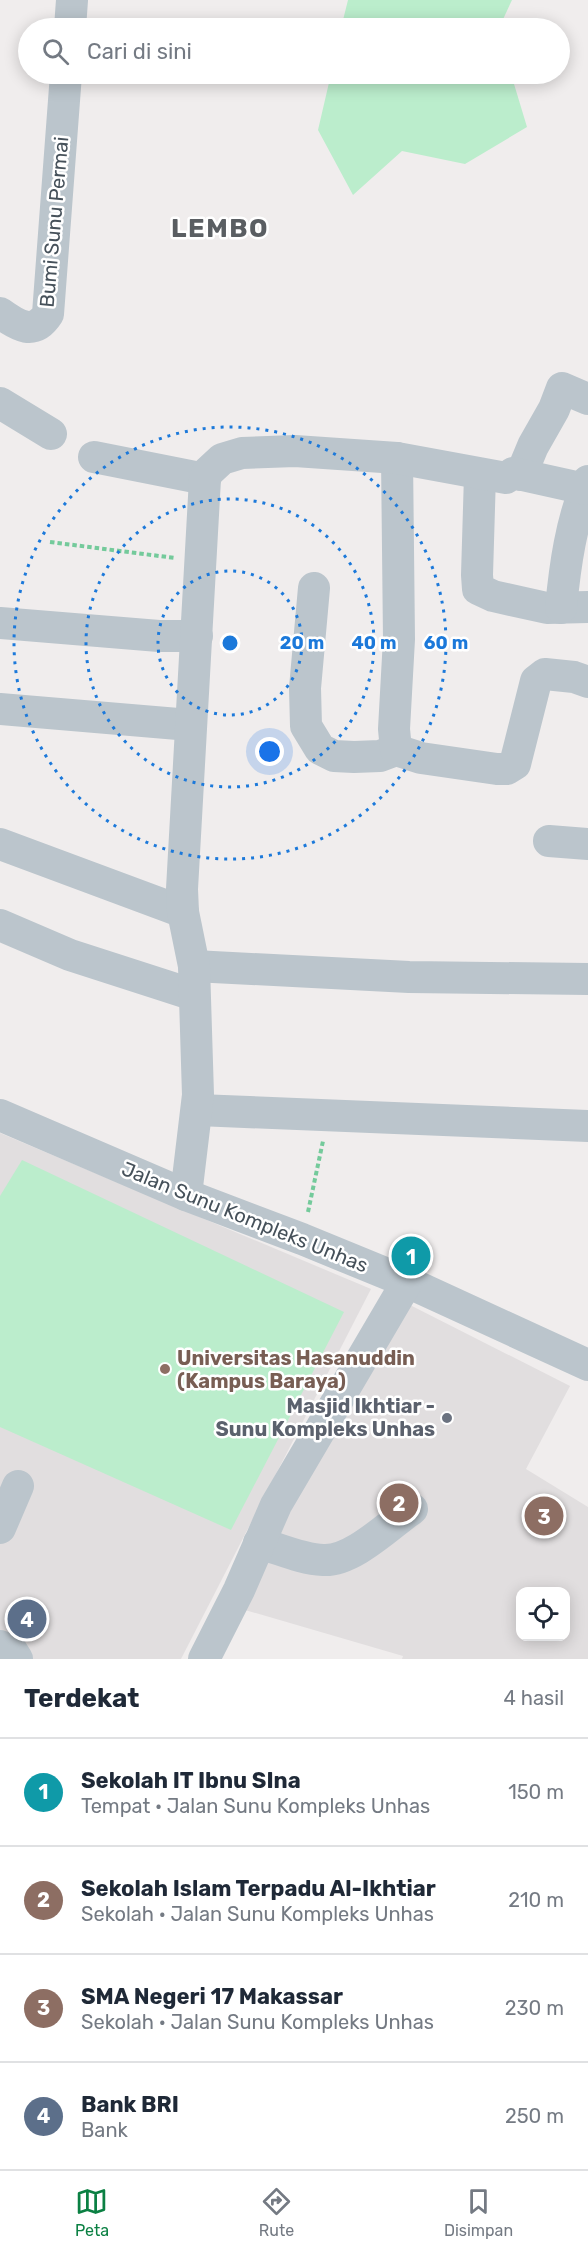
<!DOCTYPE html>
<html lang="id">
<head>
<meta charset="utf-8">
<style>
  :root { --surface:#fff; --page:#f6f6f7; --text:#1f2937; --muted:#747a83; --line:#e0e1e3; --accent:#0b8043 }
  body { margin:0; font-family:Rubik,sans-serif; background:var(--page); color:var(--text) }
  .controls { position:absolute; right:18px; bottom:18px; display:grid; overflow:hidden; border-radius:12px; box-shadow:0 3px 15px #0003 }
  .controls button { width:54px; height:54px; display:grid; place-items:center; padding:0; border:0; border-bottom:2px solid var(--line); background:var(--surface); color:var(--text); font:30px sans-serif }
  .you { position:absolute; left:270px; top:752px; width:21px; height:21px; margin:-15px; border:4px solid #fff; border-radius:50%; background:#1a73e8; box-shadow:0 0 0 9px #1a73e833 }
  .badge { display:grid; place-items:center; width:39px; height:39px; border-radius:50%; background:var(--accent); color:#fff; font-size:20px; font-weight:700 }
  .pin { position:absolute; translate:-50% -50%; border:3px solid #fff; box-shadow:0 2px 6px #0006 }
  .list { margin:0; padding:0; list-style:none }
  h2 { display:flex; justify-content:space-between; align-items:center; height:78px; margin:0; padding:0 24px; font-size:26px }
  h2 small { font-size:20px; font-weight:400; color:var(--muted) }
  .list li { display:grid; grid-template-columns:39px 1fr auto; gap:18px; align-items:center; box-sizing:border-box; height:108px; padding:0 24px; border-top:2px solid var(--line) }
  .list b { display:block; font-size:22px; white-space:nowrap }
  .list p { margin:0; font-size:20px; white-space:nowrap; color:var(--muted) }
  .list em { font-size:20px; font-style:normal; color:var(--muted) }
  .icon { flex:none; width:33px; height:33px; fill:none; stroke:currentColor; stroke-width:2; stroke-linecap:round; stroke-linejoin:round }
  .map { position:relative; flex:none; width:588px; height:1659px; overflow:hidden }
  .search { position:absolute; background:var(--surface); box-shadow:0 3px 15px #0003; left:18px; right:18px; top:18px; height:66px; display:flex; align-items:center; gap:15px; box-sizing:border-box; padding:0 21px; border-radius:33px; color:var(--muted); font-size:22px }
  .sheet { height:510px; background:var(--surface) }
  nav { display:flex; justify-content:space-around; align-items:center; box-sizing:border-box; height:84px; border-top:2px solid var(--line); background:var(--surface); font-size:16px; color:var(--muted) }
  nav a { display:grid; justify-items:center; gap:3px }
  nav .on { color:var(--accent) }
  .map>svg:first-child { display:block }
  .education { fill:#e1dedf; fill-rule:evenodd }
  .green { fill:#bbedcc }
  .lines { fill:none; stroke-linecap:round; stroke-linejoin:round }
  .path { stroke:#74ca9b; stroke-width:4; stroke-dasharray:4.5 3; stroke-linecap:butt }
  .minor { stroke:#bbc5cc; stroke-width:32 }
  .ring { fill:none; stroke:#1c79da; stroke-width:3; stroke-dasharray:3 6 }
  .education-dot { fill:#8d6e63; stroke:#fff; stroke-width:2 }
  .worship-dot { fill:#6b7280; stroke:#fff; stroke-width:2 }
  .labels { text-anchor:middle; stroke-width:5; stroke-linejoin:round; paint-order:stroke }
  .street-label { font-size:20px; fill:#46515a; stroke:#fff }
  .education-label { font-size:20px; font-weight:bold; fill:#785e54; stroke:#fff; text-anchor:start }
  .worship-label { font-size:20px; font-weight:bold; fill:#5b616d; stroke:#fff; text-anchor:end }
  .district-label { font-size:26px; font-weight:bold; letter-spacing:1.5px; fill:#5a5e62; stroke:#fff }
  .centre { fill:#1c79da; stroke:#fff; stroke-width:3 }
  .ring-label { font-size:18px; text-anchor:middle; font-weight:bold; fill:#1c79da; stroke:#fff; stroke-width:5; stroke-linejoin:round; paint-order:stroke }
</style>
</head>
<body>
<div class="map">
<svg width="588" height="1659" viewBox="0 0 588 1659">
  <rect width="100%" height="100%" fill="#f0eded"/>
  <!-- education -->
  <g class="education">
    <polygon points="0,1133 371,1289 181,1659 0,1659"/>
    <path d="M 410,1305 L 570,1386 L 526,1469 L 588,1507 L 588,1659 L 402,1659 L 403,1656 L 245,1610 L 301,1482 ZM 520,1592 L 566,1592 L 566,1636 L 520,1636 Z"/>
  </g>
  <!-- green -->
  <g class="green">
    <polygon points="348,0 512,0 499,28 341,28"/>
    <polygon points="331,74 511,74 527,127 465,164 402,151 353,195 318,130"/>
    <polygon points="22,1160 344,1312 231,1530 0,1427 0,1196"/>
  </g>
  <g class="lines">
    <!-- path -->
    <g class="path">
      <polyline points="50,542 175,558"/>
      <polyline points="308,1212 323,1141"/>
    </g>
    <!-- minor -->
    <g class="minor">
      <polyline points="70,28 72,0"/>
      <path d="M 0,313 C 18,326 34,336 48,314 L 66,74"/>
      <polyline points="0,403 51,434"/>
      <polyline points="94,457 205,479"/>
      <polyline points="480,475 477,575 478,589 493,596 547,608 588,607"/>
      <polyline points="521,475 533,446 554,409 562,388 588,399"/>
      <polyline points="314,588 305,688 306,726 320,749 334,756 354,757 380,756 396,750 421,758 497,769 507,769 515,764 536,681 545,674 574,677 588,682"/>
      <path d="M 561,608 C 565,565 571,522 588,481"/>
      <polyline points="0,623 159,636 197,636"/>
      <polyline points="0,709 190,725"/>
      <polyline points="396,750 394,729 399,639 397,458"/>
      <polyline points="549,841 588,844"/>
      <polyline points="0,844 183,912"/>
      <polyline points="0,925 70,955 194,995"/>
      <polyline points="194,966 409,977 588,979"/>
      <polyline points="198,1110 588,1126"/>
      <polyline points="0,1115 186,1195 302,1239 407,1282 588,1365"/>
      <polyline points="186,1195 198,1095 194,966 183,912 182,889 205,479 208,472 222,459 242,453 295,451 397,458 506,478 513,473 585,489"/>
      <polyline points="0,1528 18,1486"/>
      <path d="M 259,1543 C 280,1549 302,1559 323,1560 C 352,1562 389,1525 412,1509"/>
      <polyline points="0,1646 12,1651 17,1659"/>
      <polyline points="204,1659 239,1590 276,1505 407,1282"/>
    </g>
  </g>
  <!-- distance rings -->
  <g class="ring">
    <circle cx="230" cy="643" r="72"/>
    <circle cx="230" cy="643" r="144"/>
    <circle cx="230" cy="643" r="216"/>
  </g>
  <!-- markers -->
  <circle class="education-dot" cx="165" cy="1369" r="6"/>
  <circle class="worship-dot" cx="447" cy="1418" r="6"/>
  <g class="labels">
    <!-- street labels -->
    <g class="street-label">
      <text transform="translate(54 222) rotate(-85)" y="7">Bumi Sunu Permai</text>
      <text transform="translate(245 1217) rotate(22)" y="7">Jalan Sunu Kompleks Unhas</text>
    </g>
    <!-- education labels -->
    <g class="education-label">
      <text x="177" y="1365">Universitas Hasanuddin<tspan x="177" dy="23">(Kampus Baraya)</tspan></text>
    </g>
    <!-- worship labels -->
    <g class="worship-label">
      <text x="435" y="1413">Masjid Ikhtiar -<tspan x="435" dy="23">Sunu Kompleks Unhas</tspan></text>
    </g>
    <!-- district labels -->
    <g class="district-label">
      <text x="220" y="237">LEMBO</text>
    </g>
  </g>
  <circle cx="230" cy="643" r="9" class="centre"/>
  <g class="ring-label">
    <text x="302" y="649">20 m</text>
    <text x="374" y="649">40 m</text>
    <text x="446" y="649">60 m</text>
  </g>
</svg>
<div class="controls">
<button><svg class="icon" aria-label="locate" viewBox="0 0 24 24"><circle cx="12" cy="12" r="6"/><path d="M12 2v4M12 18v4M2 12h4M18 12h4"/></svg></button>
</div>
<div class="you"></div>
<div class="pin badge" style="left:411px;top:1256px;background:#0f9aa8">1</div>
<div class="pin badge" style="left:399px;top:1503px;background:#8d6e63">2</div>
<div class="pin badge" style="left:544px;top:1516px;background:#8d6e63">3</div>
<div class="pin badge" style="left:27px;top:1619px;background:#5c6f8a">4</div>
<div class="search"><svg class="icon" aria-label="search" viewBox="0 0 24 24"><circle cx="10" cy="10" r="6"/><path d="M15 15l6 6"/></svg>Cari di sini</div>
</div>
<section class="sheet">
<h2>Terdekat<small>4 hasil</small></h2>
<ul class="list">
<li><span class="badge" style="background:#0f9aa8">1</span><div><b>Sekolah IT Ibnu SIna</b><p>Tempat · Jalan Sunu Kompleks Unhas</p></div><em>150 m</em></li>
<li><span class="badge" style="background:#8d6e63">2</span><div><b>Sekolah Islam Terpadu Al-Ikhtiar</b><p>Sekolah · Jalan Sunu Kompleks Unhas</p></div><em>210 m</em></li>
<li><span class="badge" style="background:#8d6e63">3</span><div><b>SMA Negeri 17 Makassar</b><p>Sekolah · Jalan Sunu Kompleks Unhas</p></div><em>230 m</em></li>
<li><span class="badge" style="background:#5c6f8a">4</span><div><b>Bank BRI</b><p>Bank</p></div><em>250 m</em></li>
</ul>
</section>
<nav>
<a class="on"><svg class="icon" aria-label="map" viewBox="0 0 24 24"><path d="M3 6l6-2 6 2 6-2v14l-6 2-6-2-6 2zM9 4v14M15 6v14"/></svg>Peta</a>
<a><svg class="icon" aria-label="directions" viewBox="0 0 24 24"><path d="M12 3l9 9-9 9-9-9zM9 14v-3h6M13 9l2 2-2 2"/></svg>Rute</a>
<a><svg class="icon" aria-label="saved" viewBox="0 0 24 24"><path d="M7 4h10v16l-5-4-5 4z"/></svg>Disimpan</a>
</nav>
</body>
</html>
